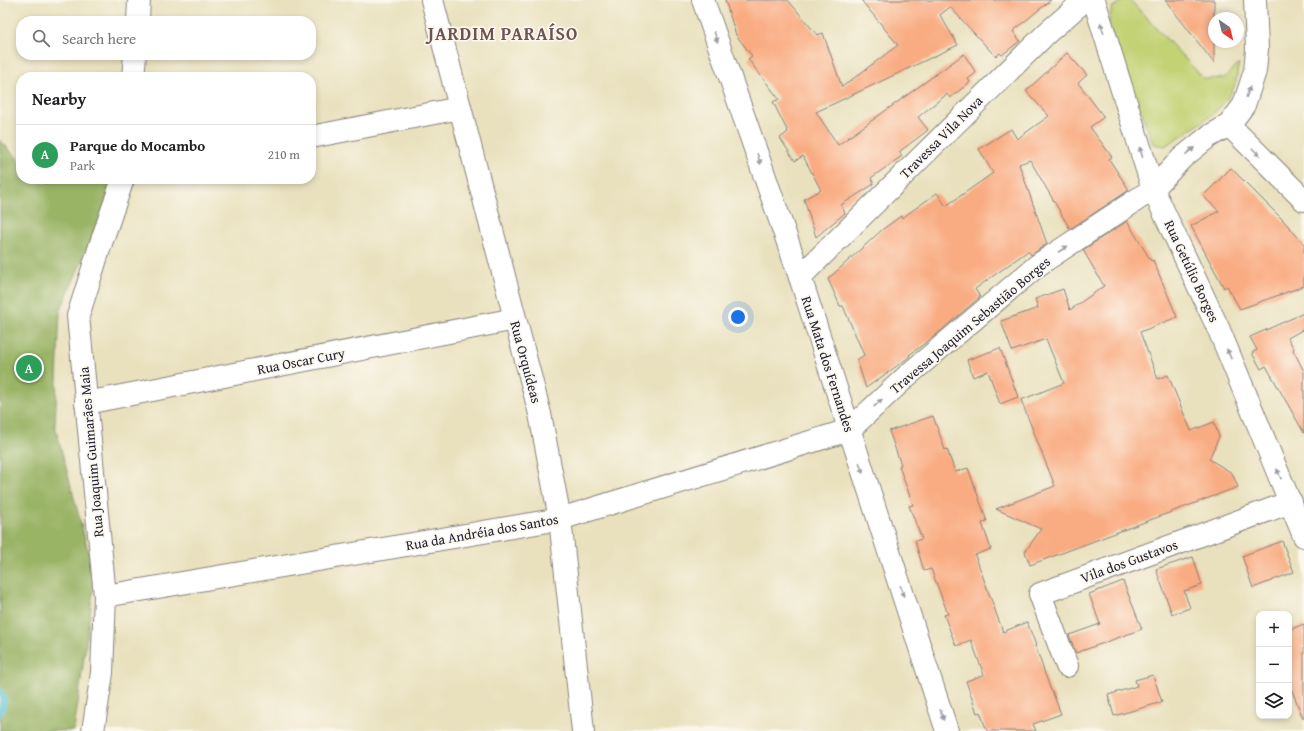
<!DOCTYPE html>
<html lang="en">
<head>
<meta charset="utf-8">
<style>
  :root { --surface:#fff; --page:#f6f6f6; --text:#202124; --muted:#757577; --line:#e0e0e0; --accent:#1f6fb2 }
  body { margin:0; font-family:"Gentium Book Plus",serif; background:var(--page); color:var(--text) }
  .controls { position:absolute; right:12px; bottom:12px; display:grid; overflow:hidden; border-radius:8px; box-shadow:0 2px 6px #0003 }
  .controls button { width:36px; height:36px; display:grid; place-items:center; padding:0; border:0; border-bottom:1px solid var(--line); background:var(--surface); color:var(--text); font:20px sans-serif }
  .compass { position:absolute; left:1208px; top:12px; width:36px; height:36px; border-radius:50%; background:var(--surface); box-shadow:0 2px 6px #0003; rotate:145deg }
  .you { position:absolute; left:738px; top:317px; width:14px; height:14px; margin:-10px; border:3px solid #fff; border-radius:50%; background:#1a73e8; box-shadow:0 0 0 6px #1a73e833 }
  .badge { display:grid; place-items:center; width:26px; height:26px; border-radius:50%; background:var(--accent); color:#fff; font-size:13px; font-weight:700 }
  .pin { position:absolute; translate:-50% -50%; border:2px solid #fff; box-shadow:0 1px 4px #0006 }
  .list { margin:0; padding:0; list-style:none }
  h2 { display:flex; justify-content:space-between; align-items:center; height:52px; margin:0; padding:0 16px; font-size:17px }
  h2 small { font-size:13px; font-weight:400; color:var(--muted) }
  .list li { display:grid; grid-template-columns:26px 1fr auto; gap:12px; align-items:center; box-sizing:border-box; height:60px; padding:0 16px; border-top:1px solid var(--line) }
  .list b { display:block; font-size:15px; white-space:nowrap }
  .list p { margin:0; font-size:13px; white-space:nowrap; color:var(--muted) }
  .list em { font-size:13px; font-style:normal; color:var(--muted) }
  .icon { flex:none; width:22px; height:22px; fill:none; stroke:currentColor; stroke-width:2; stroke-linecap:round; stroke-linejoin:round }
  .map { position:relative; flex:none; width:1304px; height:731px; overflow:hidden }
  .search { position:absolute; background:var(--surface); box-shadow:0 2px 6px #0003; left:16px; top:16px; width:300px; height:44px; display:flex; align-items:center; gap:10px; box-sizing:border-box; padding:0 14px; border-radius:16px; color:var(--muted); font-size:15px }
  .panel { position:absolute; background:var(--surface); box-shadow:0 2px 6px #0003; left:16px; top:72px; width:300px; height:112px; border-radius:16px }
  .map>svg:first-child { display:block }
  .green { fill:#c3d274; stroke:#727a58 }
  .forest { fill:#9ab466; stroke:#5e6b50 }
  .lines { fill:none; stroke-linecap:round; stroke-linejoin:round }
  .stream { stroke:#5ac3d6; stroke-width:7 }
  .building { fill:#f9ab81 }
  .minor-casing { stroke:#86827c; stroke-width:24 }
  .minor { stroke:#fff; stroke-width:22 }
  .oneway { fill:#9c9ca7 }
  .labels { text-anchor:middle; stroke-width:3.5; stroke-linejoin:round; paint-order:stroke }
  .street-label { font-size:14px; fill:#22223b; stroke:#fbf7ec }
  .district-label { font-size:18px; font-weight:bold; letter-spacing:1px; fill:#6d5254; stroke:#fbf7ec }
</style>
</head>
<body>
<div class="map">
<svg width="1304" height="731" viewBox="0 0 1304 731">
  <rect width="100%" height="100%" fill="#fbf7ec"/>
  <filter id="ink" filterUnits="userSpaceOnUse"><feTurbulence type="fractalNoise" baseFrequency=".025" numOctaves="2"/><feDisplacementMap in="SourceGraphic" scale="8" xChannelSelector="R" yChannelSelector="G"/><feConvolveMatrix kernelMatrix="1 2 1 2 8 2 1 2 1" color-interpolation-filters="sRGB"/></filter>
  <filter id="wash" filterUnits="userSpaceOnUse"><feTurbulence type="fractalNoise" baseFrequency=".012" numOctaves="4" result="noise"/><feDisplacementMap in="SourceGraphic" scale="16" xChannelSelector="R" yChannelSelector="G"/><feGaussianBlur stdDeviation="0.9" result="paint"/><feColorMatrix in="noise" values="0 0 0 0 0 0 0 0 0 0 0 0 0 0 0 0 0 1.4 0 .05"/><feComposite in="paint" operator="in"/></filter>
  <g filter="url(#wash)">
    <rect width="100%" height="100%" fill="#e9e1be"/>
    <!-- green -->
    <path class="green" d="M 1124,0 L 1130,0 L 1204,79 L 1224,78 L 1239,63 C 1237,70 1237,79 1235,85 C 1223,114 1189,130 1165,146 L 1153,144 L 1136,97 L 1108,26 L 1112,8 Z"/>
    <!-- forest -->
    <polygon class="forest" points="0,140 21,162 21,179 38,179 43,184 57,179 110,179 110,197 60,311 55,426 95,577 74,731 0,731"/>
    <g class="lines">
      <!-- stream -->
      <polyline class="stream" points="0,691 4,699 0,713"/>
    </g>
    <g id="blocks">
      <!-- building -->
      <g class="building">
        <polygon points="725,0 788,0 817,35 823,33 842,87 898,45 861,0 1051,0 1013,31 1020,41 1002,55 1000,53 996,57 950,7 940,15 958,45 816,112 838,145 964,54 976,73 968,79 970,82 950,98 947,94 918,117 928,130 899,152 902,156 871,178 874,184 841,205 845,213 816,237 804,199 821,190 803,156 795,161 780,138 788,132 773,102 779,99 748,59 752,56 736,35"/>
        <polygon points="1165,0 1214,0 1214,63"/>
        <polygon points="1067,53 1087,75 1078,83 1104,117 1090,127 1112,157 1109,159 1129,190 1070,229 1030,160 1019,164 1047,244 1031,255 1028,251 975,289 980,297 936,335 909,355 910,356 901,363 866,388 857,360 864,355 843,306 840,306 828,279 883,229 901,216 902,218 937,193 946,206 993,173 979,149 1011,129 1017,139 1049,116 1026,91"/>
        <polygon points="1231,168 1282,219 1304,244 1304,286 1240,309 1227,286 1224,288 1191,226 1219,211 1203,196"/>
        <polygon points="1127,221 1151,261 1153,260 1177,317 1140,332 1158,379 1168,375 1191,431 1214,422 1219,437 1209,459 1232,473 1238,487 1030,565 1025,552 1041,529 996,509 1055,486 1021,400 1064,383 1046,339 1012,351 1001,321 1038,308 1035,299 1063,289 1070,310 1104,286 1083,250"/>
        <polygon points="1304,313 1304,329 1288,338 1294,349 1293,350 1304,371 1304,433 1266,366 1261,369 1252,353 1257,350 1250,337"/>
        <polygon points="1000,348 1018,397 1000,404 988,371 973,377 967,360"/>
        <polygon points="933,416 945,450 947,449 955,472 968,468 983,510 987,521 982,523 991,549 975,555 1003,632 1027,622 1036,645 1035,645 1051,691 1052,691 1061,714 1033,724 1036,731 987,731 980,712 977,713 966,681 984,675 971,640 956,646 944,615 948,614 931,569 924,571 915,541 922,539 909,506 913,505 899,466 901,465 889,431"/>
        <polygon points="1282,541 1294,572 1253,588 1242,556"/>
        <polygon points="1193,557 1202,585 1184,591 1190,608 1172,614 1156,569"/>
        <polygon points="1123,581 1142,629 1076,653 1069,635 1100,624 1089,594"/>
        <polygon points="1304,624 1304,718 1303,718 1289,683 1289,630"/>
        <polygon points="1153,675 1162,702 1114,716 1108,695 1137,686 1135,680"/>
      </g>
    </g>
  </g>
  <g filter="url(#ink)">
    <use href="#blocks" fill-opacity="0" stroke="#86827c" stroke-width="1"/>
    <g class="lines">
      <defs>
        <g id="minor">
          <polyline points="432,0 540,414 560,519 583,731"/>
          <polyline points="703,0 800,277 947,731"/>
          <polyline points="1094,0 1153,189 1219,330 1304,536"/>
          <polyline points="138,21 139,0"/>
          <polyline points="133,77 135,55"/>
          <polyline points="1229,125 1304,200"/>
          <polyline points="311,137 460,108"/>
          <polyline points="800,277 1048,32 1085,0"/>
          <polyline points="86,403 515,319"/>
          <polyline points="105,596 560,519 849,430 908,375 1038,265 1153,189 1182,158 1208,137 1229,125 1244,105 1255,71 1257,49 1255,0"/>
          <polyline points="1067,666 1040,594 1291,502"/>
          <polyline points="93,731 102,673 105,596 78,316 101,243 123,179"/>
        </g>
      </defs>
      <!-- minor casing -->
      <use href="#minor" class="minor-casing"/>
      <!-- minor -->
      <use href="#minor" class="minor"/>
    </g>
    <!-- one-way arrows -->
    <defs><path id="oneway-solid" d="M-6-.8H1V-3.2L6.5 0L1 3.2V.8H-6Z"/></defs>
    <g class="oneway">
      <use href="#oneway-solid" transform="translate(1102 28) rotate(-107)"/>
      <use href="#oneway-solid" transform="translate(716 37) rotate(71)"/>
      <use href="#oneway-solid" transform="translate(1248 92) rotate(-72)"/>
      <use href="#oneway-solid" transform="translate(1190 151) rotate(-38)"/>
      <use href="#oneway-solid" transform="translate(1141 152) rotate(-107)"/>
      <use href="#oneway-solid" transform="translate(1256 152) rotate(45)"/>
      <use href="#oneway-solid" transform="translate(759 159) rotate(71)"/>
      <use href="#oneway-solid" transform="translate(1063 249) rotate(-33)"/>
      <use href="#oneway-solid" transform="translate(1229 354) rotate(-113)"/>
      <use href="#oneway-solid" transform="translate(878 403) rotate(-44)"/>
      <use href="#oneway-solid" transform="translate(861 468) rotate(72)"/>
      <use href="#oneway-solid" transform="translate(1279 474) rotate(-113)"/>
      <use href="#oneway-solid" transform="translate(902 591) rotate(72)"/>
      <use href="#oneway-solid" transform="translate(942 715) rotate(72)"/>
    </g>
  </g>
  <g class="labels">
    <!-- street labels -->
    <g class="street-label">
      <text transform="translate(941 137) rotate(-45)" y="5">Travessa Vila Nova</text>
      <text transform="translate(1192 271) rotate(65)" y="5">Rua Getúlio Borges</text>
      <text transform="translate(970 325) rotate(-40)" y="5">Travessa Joaquim Sebastião Borges</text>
      <text transform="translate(301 361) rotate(-11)" y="5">Rua Oscar Cury</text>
      <text transform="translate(526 362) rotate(75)" y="5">Rua Orquídeas</text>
      <text transform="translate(828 364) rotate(72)" y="5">Rua Mata dos Fernandes</text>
      <text transform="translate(91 452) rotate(-95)" y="5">Rua Joaquim Guimarães Maia</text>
      <text transform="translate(482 532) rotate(-10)" y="5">Rua da Andréia dos Santos</text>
      <text transform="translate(1129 561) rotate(-20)" y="5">Vila dos Gustavos</text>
    </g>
    <!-- district labels -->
    <g class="district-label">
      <text x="503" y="40">JARDIM PARAÍSO</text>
    </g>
  </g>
</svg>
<div class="controls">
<button>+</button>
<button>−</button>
<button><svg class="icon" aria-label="layers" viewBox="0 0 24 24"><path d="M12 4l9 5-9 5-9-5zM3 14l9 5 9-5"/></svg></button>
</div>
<svg class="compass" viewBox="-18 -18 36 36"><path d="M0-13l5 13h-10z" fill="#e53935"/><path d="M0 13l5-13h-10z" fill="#757577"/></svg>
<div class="you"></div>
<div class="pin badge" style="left:29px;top:368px;background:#2e9e5b">A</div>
<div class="search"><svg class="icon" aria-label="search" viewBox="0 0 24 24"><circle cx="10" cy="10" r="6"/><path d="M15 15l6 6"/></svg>Search here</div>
<section class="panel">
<h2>Nearby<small></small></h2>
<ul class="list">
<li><span class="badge" style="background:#2e9e5b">A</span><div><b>Parque do Mocambo</b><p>Park</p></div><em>210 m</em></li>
</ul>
</section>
</div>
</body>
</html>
